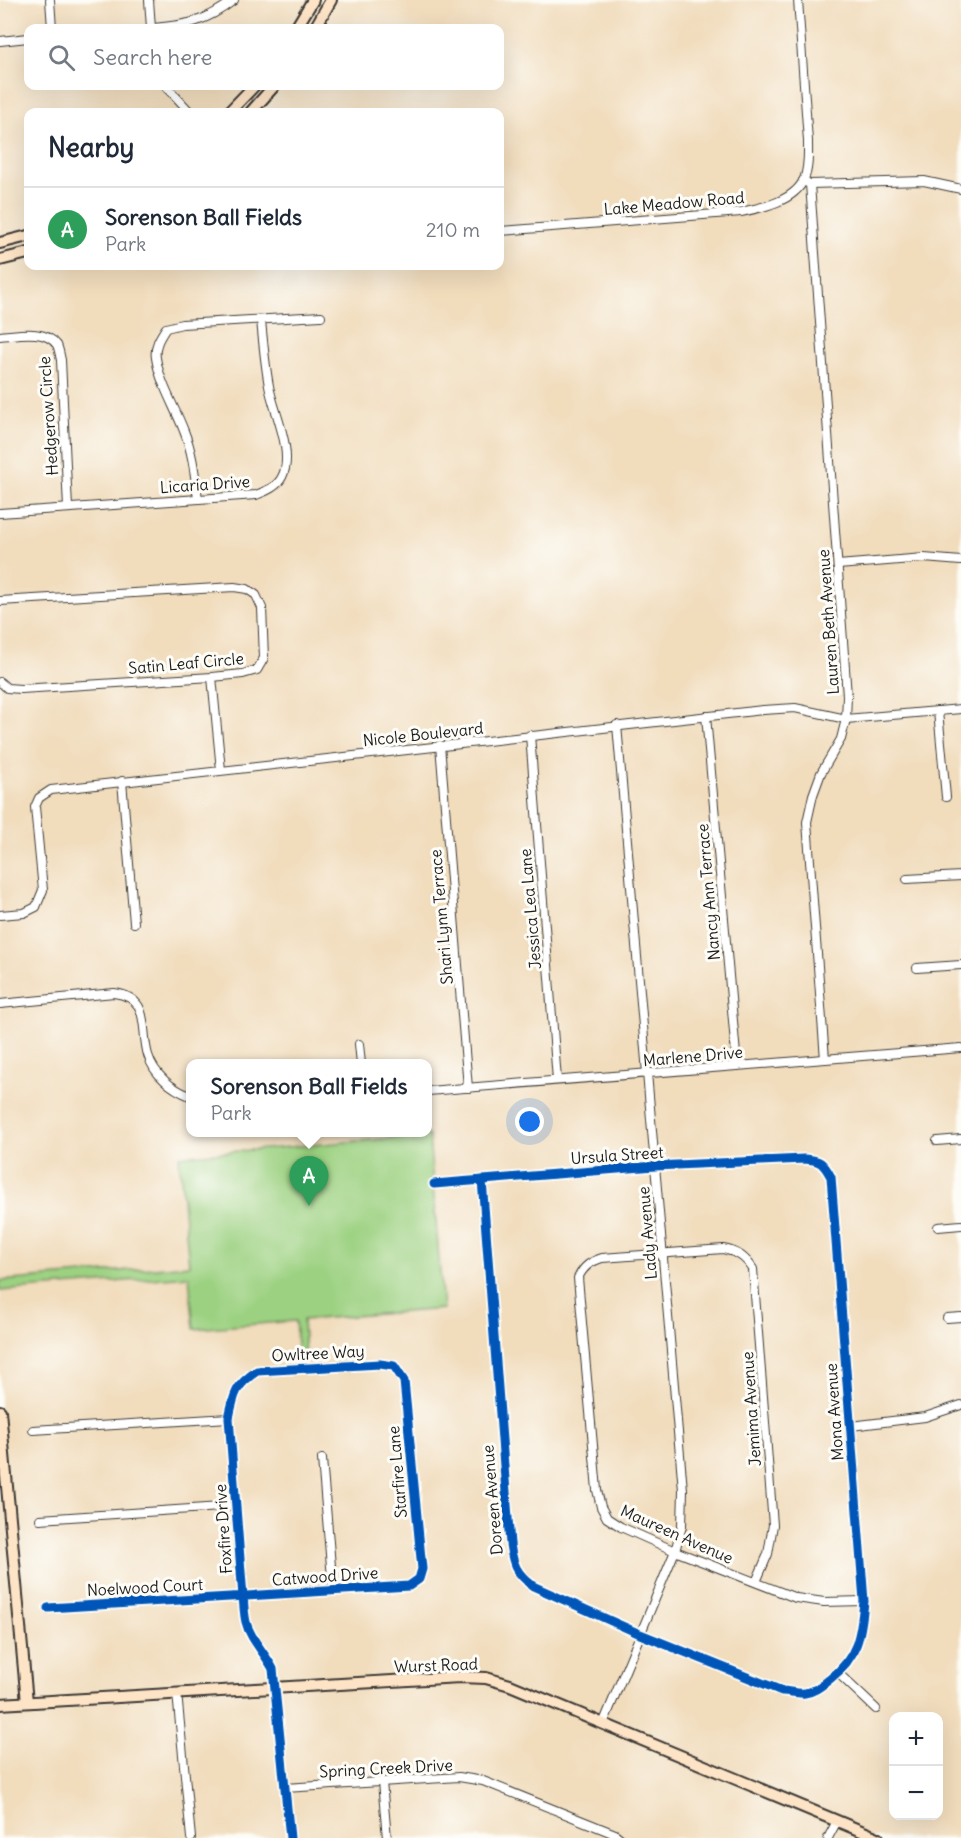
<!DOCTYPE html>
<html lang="en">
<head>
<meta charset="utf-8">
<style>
  :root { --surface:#fff; --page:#f6f6f7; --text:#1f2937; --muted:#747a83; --line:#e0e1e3; --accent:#0b8043 }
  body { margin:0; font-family:Delius,sans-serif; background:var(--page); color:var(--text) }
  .controls { position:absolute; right:18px; bottom:18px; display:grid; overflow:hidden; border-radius:12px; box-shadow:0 6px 24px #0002 }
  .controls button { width:54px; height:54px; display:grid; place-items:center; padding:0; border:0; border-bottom:2px solid var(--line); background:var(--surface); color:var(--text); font:30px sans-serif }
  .you { position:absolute; left:530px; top:1122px; width:21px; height:21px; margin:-15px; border:4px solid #fff; border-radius:50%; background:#1a73e8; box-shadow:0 0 0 9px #1a73e833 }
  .badge { display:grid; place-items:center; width:39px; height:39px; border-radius:50%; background:var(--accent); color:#fff; font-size:20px; font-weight:700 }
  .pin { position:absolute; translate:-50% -50px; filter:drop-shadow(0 2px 3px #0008) }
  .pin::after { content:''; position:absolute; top:32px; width:21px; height:18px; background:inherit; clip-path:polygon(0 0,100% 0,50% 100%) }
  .popup { position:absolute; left:186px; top:1059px; width:246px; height:78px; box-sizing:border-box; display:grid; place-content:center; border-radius:12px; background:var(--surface); filter:drop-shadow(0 2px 4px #0005); font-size:20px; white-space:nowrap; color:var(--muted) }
  .popup b { font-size:22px; color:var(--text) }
  .popup::after { content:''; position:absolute; left:50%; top:100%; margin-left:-12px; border:12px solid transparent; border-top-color:var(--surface) }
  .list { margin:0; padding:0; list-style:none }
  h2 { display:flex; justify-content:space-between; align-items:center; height:78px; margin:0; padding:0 24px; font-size:26px }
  h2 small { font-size:20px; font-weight:400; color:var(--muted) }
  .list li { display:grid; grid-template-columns:39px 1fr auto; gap:18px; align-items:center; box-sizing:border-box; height:84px; padding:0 24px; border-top:2px solid var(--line) }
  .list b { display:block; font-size:22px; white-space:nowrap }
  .list p { margin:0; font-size:20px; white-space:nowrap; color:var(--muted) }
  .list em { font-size:20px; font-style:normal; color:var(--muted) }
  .icon { flex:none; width:33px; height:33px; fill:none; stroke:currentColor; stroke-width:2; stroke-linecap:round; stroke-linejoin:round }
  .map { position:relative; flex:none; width:961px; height:1838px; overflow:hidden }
  .search { position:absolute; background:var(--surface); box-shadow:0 6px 24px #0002; left:24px; top:24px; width:480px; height:66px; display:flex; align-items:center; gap:15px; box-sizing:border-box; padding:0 21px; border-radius:12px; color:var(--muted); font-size:22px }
  .panel { position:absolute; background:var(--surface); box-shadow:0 6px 24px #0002; left:24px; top:108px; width:480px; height:162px; border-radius:12px }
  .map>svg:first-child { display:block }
  .green { fill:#9cd181; stroke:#5c764e; stroke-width:1.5 }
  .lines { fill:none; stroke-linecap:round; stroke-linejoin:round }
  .street-casing { stroke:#3c3934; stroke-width:10 }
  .secondary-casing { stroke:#3c3934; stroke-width:14 }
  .street { stroke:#fff; stroke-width:8 }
  .secondary { stroke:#fee4c6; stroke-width:10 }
  .cycleway-casing { stroke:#fdfcf7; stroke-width:13 }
  .cycleway { stroke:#0057b8; stroke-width:9 }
  .labels { text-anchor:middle; stroke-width:6; stroke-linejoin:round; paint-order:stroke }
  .street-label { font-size:16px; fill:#1c1c1c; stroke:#fdfcf7 }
</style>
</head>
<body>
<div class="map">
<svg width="961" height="1838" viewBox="0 0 961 1838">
  <rect width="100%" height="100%" fill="#fdfcf7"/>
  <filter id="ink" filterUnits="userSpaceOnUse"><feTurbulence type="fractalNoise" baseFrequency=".0167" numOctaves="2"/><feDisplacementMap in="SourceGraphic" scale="12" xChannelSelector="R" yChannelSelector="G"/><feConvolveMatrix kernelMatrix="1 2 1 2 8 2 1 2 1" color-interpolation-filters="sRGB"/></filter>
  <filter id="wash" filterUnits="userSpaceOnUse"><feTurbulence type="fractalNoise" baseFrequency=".008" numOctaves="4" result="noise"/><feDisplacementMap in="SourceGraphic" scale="24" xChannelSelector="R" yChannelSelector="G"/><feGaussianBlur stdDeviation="1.35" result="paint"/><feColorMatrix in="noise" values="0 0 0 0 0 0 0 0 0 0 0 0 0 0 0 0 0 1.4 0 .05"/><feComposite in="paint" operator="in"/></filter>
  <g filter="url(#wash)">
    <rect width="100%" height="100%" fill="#f1dcbc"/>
    <!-- green -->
    <polygon class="green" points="429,1135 443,1309 303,1320 305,1358 298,1358 295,1321 194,1329 189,1276 0,1291 0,1281 189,1265 179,1156"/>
  </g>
  <g filter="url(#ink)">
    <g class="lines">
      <defs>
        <g id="street">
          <polyline points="50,0 52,28"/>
          <polyline points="149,0 151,28"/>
          <path d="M 154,28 C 189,25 205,22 234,0"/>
          <polyline points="0,41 28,38"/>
          <polyline points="166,86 190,112"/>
          <polyline points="803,181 810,184 847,696 846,719 841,739 821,773 813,795 807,822 825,1059"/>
          <polyline points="810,184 924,181 961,189"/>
          <path d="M 500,231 L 741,212 C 761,208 795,201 804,179 C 809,168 808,153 808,141 L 798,0"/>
          <path d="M 0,336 C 17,335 45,328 57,345 C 59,349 60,356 61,360 L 68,508"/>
          <path d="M 198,499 C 195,476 193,453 184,431 C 175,407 160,384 156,358 C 154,346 160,337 166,328 L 182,324 L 321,316"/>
          <path d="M 0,513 L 256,495 C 266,491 277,487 282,477 C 295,453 273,410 269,386 C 265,364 263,342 261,320"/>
          <polyline points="838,565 924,558 961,561"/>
          <polyline points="0,601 234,587 247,589 256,595 262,608 264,658 257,670 243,674 212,677 21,689 7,688 0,682"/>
          <polyline points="212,677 221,770"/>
          <polyline points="938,711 946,797"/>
          <polyline points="706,716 737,1066"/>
          <polyline points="530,735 557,1080"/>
          <polyline points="440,745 468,1088"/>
          <polyline points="122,781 134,923"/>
          <polyline points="907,879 961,876"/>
          <polyline points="0,915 24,913 36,907 43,890 35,807 39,798 51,790 763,710 795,708 846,719 961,709"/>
          <polyline points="917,968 961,965"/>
          <path d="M 0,1004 L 114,993 C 152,998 140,1028 148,1055 C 154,1075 172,1089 190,1096"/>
          <polyline points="359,1044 361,1064"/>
          <polyline points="428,1091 961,1048"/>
          <polyline points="937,1141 961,1139"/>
          <path d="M 434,1184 L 655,1166 L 804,1159 C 820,1160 823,1162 831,1177 L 864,1601 C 861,1635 858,1657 830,1679 C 822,1685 815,1692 805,1693 C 798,1694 789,1691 782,1691 L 640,1634 L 533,1586 C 516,1573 513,1565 510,1544 L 482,1180"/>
          <polyline points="938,1227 961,1225"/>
          <polyline points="947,1318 961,1317"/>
          <polyline points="851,1426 925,1417 961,1405"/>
          <polyline points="33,1430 229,1418"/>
          <polyline points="322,1459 333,1590"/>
          <polyline points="40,1519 236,1506"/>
          <path d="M 756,1582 L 768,1554 L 773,1525 L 753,1269 C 745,1257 738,1252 723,1249 L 602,1258 C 590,1262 584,1266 578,1278 L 597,1490 L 601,1507 L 607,1518 L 621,1527 L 675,1551 L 796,1598 L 824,1602 L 864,1601"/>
          <path d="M 48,1608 L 409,1586 L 419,1579 L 422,1569 L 404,1381 L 394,1366 L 380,1364 L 257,1371 C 236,1385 234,1393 229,1418 L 243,1597 C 244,1605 244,1614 246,1622 C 250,1639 265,1653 273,1669 L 290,1838"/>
          <polyline points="838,1673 876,1709"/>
          <polyline points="177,1693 191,1838"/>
          <polyline points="603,1724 675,1551 682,1526 683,1490 617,725"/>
          <polyline points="382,1782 387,1838"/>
          <polyline points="285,1788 459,1777 483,1781 615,1834 620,1838"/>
          <polyline points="828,1838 837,1821"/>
        </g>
        <g id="secondary">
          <polyline points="296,28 313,0"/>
          <polyline points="315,28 331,0"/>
          <polyline points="229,112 254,86"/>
          <polyline points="251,112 274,86"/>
          <polyline points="0,243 28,236"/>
          <polyline points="0,260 28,253"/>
          <polyline points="0,1411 27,1702"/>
          <polyline points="0,1704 460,1677 486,1678 510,1685 878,1838"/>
        </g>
      </defs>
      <!-- street casing -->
      <use href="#street" class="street-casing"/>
      <!-- secondary casing -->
      <use href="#secondary" class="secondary-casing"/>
      <!-- street -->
      <use href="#street" class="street"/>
      <!-- secondary -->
      <use href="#secondary" class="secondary"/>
      <defs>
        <g id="cycleway">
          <path d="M 434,1184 L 655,1166 L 804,1159 C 820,1160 823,1162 831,1177 L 864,1601 C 861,1635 858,1657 830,1679 C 822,1685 815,1692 805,1693 C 798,1694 789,1691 782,1691 L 640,1634 L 533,1586 C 516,1573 513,1565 510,1544 L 482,1180"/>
          <path d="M 48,1608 L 409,1586 L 419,1579 L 422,1569 L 404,1381 L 394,1366 L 380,1364 L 257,1371 C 236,1385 234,1393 229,1418 L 243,1597 C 244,1605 244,1614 246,1622 C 250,1639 265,1653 273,1669 L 290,1838"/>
        </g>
      </defs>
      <!-- cycleway casing -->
      <use href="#cycleway" class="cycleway-casing"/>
      <!-- cycleway -->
      <use href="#cycleway" class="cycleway"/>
    </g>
  </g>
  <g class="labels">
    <!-- street labels -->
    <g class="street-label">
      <text transform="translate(674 203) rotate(-5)" y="6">Lake Meadow Road</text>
      <text transform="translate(48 416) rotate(-94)" y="6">Hedgerow Circle</text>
      <text transform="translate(205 484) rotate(-4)" y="6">Licaria Drive</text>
      <text transform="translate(828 622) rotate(-94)" y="6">Lauren Beth Avenue</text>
      <text transform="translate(186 663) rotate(-5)" y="6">Satin Leaf Circle</text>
      <text transform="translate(423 734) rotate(-6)" y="6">Nicole Boulevard</text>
      <text transform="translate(708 892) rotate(-95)" y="6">Nancy Ann Terrace</text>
      <text transform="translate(530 909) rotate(-95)" y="6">Jessica Lea Lane</text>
      <text transform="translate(441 917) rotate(-95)" y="6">Shari Lynn Terrace</text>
      <text transform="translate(693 1056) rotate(-5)" y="6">Marlene Drive</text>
      <text transform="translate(617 1155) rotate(-4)" y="6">Ursula Street</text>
      <text transform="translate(647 1233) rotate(-95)" y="6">Lady Avenue</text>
      <text transform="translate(318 1353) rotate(-3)" y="6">Owltree Way</text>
      <text transform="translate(751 1409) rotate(-94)" y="6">Jemima Avenue</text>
      <text transform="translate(834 1412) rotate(-94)" y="6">Mona Avenue</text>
      <text transform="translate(397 1472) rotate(-95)" y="6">Starfire Lane</text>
      <text transform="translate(492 1500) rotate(-95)" y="6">Doreen Avenue</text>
      <text transform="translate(223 1529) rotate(-94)" y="6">Foxfire Drive</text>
      <text transform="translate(677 1534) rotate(24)" y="6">Maureen Avenue</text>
      <text transform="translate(325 1576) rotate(-4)" y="6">Catwood Drive</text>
      <text transform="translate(145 1587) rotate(-3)" y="6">Noelwood Court</text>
      <text transform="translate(436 1665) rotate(-2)" y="6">Wurst Road</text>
      <text transform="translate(386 1768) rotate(-3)" y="6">Spring Creek Drive</text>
    </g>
  </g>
</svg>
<div class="controls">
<button>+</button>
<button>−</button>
</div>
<div class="you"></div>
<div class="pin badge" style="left:309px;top:1206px;background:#2e9e5b">A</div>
<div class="popup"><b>Sorenson Ball Fields</b>Park</div>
<div class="search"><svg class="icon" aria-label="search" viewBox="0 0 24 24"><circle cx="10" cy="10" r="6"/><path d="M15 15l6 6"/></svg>Search here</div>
<section class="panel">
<h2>Nearby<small></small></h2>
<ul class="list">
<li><span class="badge" style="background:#2e9e5b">A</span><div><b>Sorenson Ball Fields</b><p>Park</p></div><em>210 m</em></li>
</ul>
</section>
</div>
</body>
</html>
